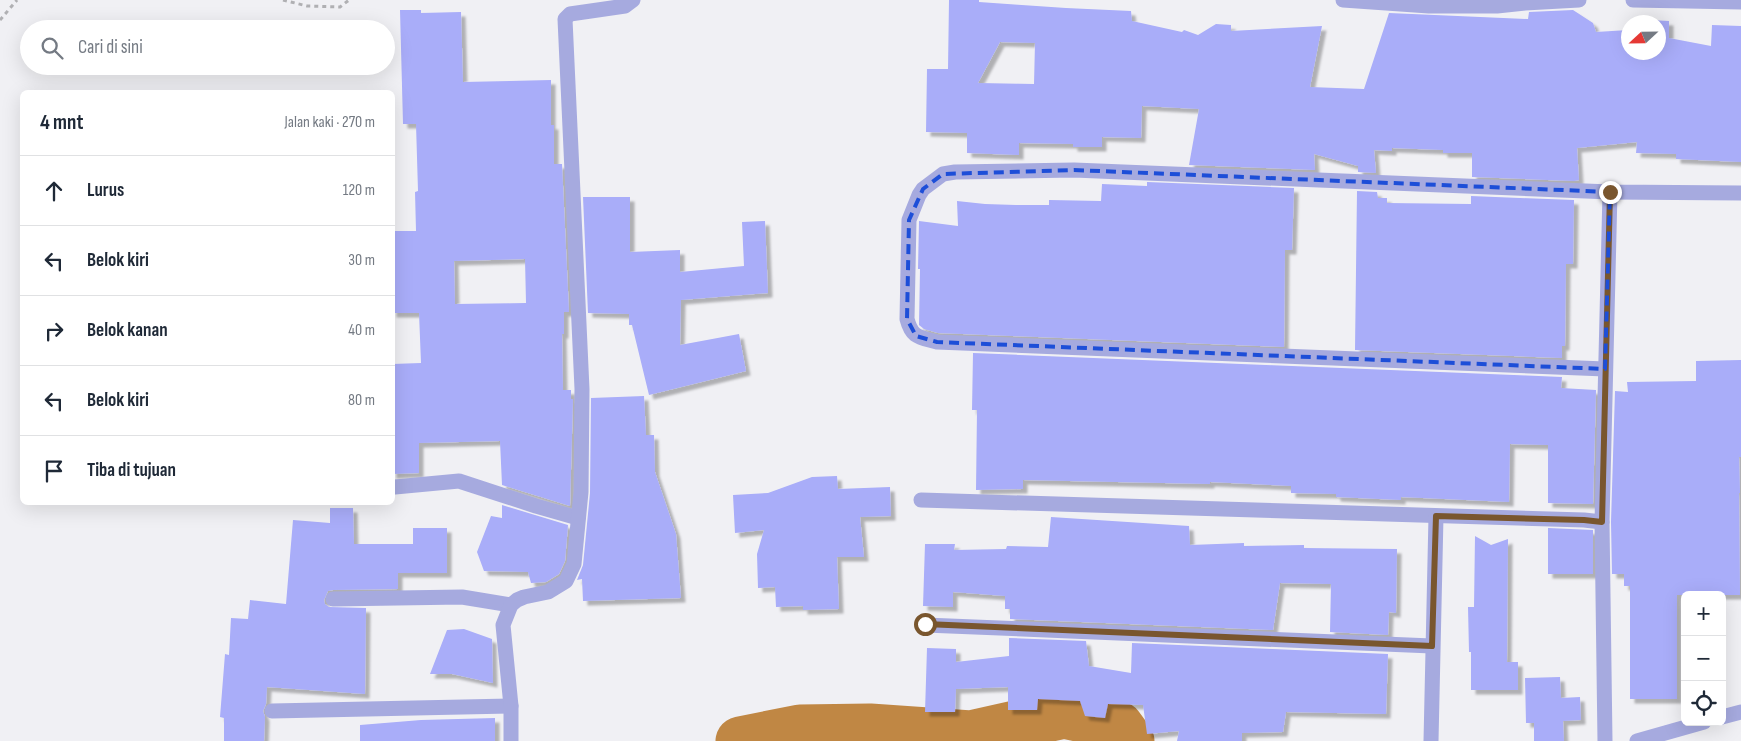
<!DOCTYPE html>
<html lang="id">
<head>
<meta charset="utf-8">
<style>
  :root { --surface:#fff; --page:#f6f6f7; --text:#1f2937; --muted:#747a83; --line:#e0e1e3 }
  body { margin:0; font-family:"Sofia Sans Condensed",sans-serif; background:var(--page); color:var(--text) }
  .controls { position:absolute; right:15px; bottom:15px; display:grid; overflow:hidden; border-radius:8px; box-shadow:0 5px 20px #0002 }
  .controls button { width:45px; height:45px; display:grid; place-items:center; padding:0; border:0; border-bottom:1px solid var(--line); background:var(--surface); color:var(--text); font:25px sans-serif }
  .compass { position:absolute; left:1621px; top:15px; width:45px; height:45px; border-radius:50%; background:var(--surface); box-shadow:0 5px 20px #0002; rotate:248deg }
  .stop { position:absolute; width:15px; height:15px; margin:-11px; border:4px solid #79562e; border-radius:50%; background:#fff }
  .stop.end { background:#79562e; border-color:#fff; box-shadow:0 1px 5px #0008 }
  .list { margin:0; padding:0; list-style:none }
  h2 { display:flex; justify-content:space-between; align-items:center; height:65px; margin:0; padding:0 20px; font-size:21px }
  h2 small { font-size:16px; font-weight:400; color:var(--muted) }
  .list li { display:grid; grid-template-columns:32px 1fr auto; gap:15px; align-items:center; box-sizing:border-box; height:70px; padding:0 20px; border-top:1px solid var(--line) }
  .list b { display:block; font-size:19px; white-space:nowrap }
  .list em { font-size:16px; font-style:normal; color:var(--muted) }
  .icon { flex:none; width:28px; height:28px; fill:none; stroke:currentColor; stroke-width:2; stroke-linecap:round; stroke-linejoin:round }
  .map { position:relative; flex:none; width:1741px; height:741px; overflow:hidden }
  .search { position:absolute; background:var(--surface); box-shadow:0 5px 20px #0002; left:20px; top:20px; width:375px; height:55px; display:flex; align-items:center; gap:12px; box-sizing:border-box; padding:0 18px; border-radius:28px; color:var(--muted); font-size:19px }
  .panel { position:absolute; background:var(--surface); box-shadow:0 5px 20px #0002; left:20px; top:90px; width:375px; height:415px; border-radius:8px }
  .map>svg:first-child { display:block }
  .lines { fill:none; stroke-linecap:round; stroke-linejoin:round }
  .river { stroke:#c08744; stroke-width:49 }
  .building { fill:#a9adf9; fill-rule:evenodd; filter:url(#shadow) }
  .path { stroke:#b0b0b3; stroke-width:3; stroke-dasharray:4 4; stroke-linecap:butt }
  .minor { stroke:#a6aadf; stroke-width:15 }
  .route { stroke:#79562e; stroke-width:6 }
  .marked { fill:none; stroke:#1d4ed8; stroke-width:4; stroke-dasharray:10 6; stroke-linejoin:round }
</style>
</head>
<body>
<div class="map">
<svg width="1741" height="741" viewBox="0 0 1741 741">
  <defs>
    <filter id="shadow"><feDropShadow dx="4.5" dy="4.5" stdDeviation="1" flood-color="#0004"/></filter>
  </defs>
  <rect width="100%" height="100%" fill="#f0f0f4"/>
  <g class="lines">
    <!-- river -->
    <polyline class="river" points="740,741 800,729 870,728 971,735 1064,714 1119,726 1130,741"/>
  </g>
  <!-- building -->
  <g class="building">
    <path d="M 949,0 L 979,0 L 979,2 L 1066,8 L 1131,11 L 1132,21 L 1182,32 L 1184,30 L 1198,35 L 1216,24 L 1231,25 L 1231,31 L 1322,26 L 1310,87 L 1364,89 L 1389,13 L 1528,19 L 1529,12 L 1573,10 L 1593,23 L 1596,32 L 1628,30 L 1628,52 L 1658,52 L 1658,22 L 1649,22 L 1650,20 L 1669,21 L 1669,38 L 1711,46 L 1712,25 L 1741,26 L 1741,162 L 1676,159 L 1676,154 L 1636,153 L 1637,142 L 1577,148 L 1579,180 L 1574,181 L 1472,177 L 1472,153 L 1443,153 L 1443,150 L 1392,148 L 1392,151 L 1374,150 L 1376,173 L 1358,172 L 1358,166 L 1314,154 L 1315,170 L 1189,165 L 1199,109 L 1142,106 L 1141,138 L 1102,137 L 1102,147 L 1073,147 L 1073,144 L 1019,143 L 1019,155 L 967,153 L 967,133 L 926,132 L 927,69 L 948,69 ZM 1000,42 L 1035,43 L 1034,84 L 978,83 Z"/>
    <path d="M 400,10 L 421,10 L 421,13 L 461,12 L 463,82 L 551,80 L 551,125 L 554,125 L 554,164 L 562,164 L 569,312 L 564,312 L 564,334 L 562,334 L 563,390 L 571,390 L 571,399 L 573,399 L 570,506 L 502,485 L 500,441 L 419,443 L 419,473 L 392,474 L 392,364 L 421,363 L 419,313 L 392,313 L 392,231 L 416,231 L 415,192 L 418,191 L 416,124 L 403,124 ZM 525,259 L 526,303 L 455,304 L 454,261 Z"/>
    <polygon points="1147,182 1294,188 1292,250 1285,250 1284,347 938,333 924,329 919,325 920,269 918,269 919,221 958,226 957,201 985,204 1016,205 1049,205 1049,200 1101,201 1102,184 1147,186"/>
    <polygon points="1357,191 1377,192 1378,198 1387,198 1387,203 1471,204 1471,196 1574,200 1573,264 1566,264 1565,346 1562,346 1562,358 1355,350"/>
    <polygon points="583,197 630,197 630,252 680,250 680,272 744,266 742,222 765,221 768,293 681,300 680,345 739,334 746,371 649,395 632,325 629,325 629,314 588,313"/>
    <polygon points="973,353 1562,377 1561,388 1596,390 1593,504 1548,503 1548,445 1510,444 1509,502 1401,497 1401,500 1336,497 1336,494 1291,493 1291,486 1210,482 1210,484 1023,480 1023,489 976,490 977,410 972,410"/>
    <polygon points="1741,360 1741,457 1739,457 1740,493 1739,493 1740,595 1677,595 1677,699 1630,699 1630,586 1624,586 1624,574 1612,574 1611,522 1615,391 1628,392 1627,382 1696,381 1696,361"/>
    <polygon points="644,396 646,435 654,435 655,472 676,534 681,598 583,601 582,579 577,580 583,565 590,493 591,398"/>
    <polygon points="837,476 838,489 890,487 891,516 860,517 864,557 837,557 839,609 803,610 803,606 776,607 775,587 758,588 757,554 764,530 735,533 733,495 768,493 812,477"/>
    <polygon points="502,505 568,525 565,561 559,574 546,582 531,583 528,572 484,571 477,552 491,516 502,518"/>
    <polygon points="330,508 353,508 354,544 413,544 413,528 447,528 447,573 398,573 398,589 333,590 328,591 324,600 325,604 329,607 366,608 365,694 267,687 266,704 263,711 265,717 264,741 224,741 224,718 220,717 225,654 229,655 231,618 248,619 250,600 286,604 293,520 330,523"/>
    <polygon points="1051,517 1189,526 1190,545 1244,543 1244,546 1304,545 1304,548 1397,549 1396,613 1389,612 1388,635 1330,632 1331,584 1280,583 1273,630 1010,619 1010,609 1005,609 1005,596 953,592 953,607 923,606 925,544 955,544 954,550 1006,549 1007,546 1048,547"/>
    <polygon points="1548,528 1593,530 1593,574 1548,574"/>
    <polygon points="1475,536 1491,545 1508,539 1507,662 1518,662 1518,690 1471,690 1471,652 1469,652 1468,607 1474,607"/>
    <polygon points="464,629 492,639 493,683 452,674 430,674 447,630"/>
    <polygon points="1009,638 1086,641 1089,666 1131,673 1132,643 1388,654 1386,714 1286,712 1283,732 1242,733 1242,741 1177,741 1179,731 1147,734 1143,705 1108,704 1105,718 1085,716 1080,701 1038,699 1037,710 1008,710 1008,687 956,689 955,712 925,712 927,648 956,649 956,662 1009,656"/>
    <polygon points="1560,677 1561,698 1580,697 1581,720 1563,721 1564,741 1534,741 1534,723 1526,723 1525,678"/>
    <polygon points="495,718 495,741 360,741 360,725 421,720"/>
  </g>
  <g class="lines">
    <!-- path -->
    <g class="path">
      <polyline points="283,0 307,6 340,7 349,0"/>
      <polyline points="0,20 17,0"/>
    </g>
    <!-- minor -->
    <g class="minor">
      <polyline points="1343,0 1429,6 1497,6 1525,3 1579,0"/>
      <polyline points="1633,0 1741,2"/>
      <path d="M 1605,369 L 937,342 C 919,337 912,338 907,319 L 909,220 L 919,195 L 923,189 L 943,174 L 955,172 L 1074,170 L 1610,192 L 1741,193"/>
      <polyline points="395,487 459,481 536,506 578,518"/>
      <polyline points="921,500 1584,520 1602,522"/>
      <polyline points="333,599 462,597 511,605"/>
      <polyline points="925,625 1432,646"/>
      <polyline points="272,711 511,706"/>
      <polyline points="1722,717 1741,712"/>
      <polyline points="511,741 511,706 503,625 511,605 517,600 524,597 548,592 566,581 574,564 581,492 582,389 565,19 570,14 625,6 633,0"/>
      <polyline points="1431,741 1436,516"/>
      <polyline points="1605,741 1602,522 1610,192"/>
      <polyline points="1637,741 1704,722"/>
    </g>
  </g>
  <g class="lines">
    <!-- route -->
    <polyline class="route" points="925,624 1432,646 1436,516 1584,520 1602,522 1610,192"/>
  </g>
  <!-- marked area -->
  <path class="marked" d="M 1074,170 L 1610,192 L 1605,369 L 937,342 L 916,336 L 907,319 L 909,220 L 923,189 L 943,174 Z"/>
</svg>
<div class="controls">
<button>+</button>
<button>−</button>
<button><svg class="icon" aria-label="locate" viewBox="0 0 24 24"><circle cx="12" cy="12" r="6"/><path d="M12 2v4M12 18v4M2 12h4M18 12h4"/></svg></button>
</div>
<svg class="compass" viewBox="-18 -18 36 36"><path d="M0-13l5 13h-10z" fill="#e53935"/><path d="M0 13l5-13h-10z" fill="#747a83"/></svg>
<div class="stop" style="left:925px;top:624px"></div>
<div class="stop end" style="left:1610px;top:192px"></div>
<div class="search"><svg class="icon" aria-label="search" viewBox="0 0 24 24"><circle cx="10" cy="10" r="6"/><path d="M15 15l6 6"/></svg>Cari di sini</div>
<section class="panel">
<h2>4 mnt<small>Jalan kaki · 270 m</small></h2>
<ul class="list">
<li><svg class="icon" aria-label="ahead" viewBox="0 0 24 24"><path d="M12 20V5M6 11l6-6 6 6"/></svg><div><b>Lurus</b></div><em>120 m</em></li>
<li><svg class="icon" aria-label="left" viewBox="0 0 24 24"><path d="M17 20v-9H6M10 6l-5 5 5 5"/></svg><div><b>Belok kiri</b></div><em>30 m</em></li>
<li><svg class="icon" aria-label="right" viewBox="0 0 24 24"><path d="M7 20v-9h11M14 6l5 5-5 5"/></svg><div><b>Belok kanan</b></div><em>40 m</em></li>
<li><svg class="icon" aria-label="left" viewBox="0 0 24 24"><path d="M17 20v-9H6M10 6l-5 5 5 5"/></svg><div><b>Belok kiri</b></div><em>80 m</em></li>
<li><svg class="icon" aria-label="arrive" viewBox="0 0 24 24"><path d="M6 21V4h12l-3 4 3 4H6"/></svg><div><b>Tiba di tujuan</b></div></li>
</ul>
</section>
</div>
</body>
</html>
